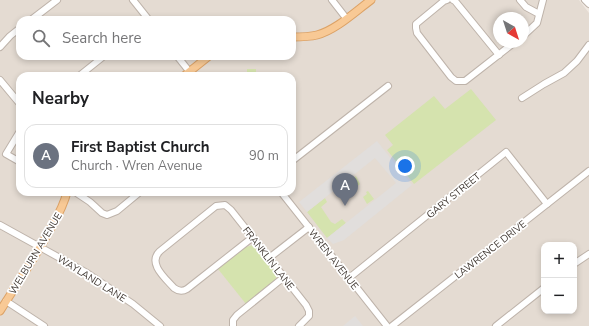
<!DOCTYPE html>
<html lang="en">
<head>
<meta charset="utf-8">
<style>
  :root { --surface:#fff; --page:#f6f6f6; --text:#202124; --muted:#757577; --line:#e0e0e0; --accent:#ee1d25 }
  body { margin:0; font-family:"Nunito Sans",sans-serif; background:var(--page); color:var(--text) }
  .controls { position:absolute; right:12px; bottom:12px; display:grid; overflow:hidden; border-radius:8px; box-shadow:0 2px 6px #0003 }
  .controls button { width:36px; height:36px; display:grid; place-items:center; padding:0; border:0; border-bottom:1px solid var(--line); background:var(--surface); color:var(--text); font:20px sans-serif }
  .compass { position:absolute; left:493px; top:12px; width:36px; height:36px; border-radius:50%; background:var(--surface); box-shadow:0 2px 6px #0003; rotate:141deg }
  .you { position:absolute; left:405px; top:166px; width:14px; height:14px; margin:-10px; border:3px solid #fff; border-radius:50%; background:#1a73e8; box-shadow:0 0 0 6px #1a73e833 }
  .badge { display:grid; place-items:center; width:26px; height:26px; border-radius:50%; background:var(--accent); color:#fff; font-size:13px; font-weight:700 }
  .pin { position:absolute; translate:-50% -33px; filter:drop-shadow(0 1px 2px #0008) }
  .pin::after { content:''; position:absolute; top:21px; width:14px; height:12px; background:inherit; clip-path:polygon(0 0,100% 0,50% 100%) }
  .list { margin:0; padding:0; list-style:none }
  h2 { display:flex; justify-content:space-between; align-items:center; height:52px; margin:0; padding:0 16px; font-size:17px }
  h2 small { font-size:13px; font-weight:400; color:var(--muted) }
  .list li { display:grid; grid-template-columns:26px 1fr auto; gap:12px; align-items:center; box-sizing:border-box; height:64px; margin:0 8px 8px; padding:0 8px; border:1px solid var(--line); border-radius:12px }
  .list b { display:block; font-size:15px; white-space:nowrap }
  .list p { margin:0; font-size:13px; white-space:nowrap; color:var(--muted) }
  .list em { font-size:13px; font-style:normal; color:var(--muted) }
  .icon { flex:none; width:22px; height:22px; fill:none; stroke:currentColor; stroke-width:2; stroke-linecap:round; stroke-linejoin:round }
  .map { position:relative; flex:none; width:589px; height:326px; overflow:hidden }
  .search { position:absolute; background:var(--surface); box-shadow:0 2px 6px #0003; left:16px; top:16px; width:280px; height:44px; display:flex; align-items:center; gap:10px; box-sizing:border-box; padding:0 14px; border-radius:12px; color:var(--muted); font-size:15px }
  .panel { position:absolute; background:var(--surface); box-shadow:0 2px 6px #0003; left:16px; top:72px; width:280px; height:124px; border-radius:12px }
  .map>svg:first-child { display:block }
  .residential { fill:#e4dbd2; fill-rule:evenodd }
  .green { fill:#d5e3ae }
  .parking { fill:#e1dedc }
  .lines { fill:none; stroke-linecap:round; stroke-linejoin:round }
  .minor-casing { stroke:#beb3aa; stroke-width:8 }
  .major-casing { stroke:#dca266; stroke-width:9 }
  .minor { stroke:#fff; stroke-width:6 }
  .major { stroke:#f8c995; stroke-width:7 }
  .labels { text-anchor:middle; stroke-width:3.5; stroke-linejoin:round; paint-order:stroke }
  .street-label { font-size:10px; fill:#423a34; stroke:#fff }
</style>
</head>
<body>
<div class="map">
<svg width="589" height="326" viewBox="0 0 589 326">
  <rect width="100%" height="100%" fill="#f1eae3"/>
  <!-- residential -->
  <path class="residential" d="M 0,0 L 579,0 L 589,13 L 589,326 L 0,326 ZM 499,18 L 523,18 L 523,42 L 499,42 ZM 20,20 L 292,20 L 292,56 L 20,56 ZM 20,76 L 292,76 L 292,192 L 20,192 ZM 544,245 L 574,245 L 574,311 L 544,311 Z"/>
  <!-- green -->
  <g class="green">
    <rect x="247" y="69" width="9" height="7"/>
    <polygon points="471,89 496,120 414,184 387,150 393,145 385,135 434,96 445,109"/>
    <polygon points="356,176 360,184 355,188 349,181"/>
    <polygon points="368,191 374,199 367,204 363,197 367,194 366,192"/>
    <polygon points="325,198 327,202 321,207 331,222 335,224 342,219 346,223 327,238 307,212"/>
    <polygon points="253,245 258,248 276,272 277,276 274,282 246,304 218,269 246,247"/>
  </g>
  <!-- parking -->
  <g class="parking">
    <polygon points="377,141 412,185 344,240 333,244 327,238 396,183 375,158 307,212 299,202"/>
    <polygon points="355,316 363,326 343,326"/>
  </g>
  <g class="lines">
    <defs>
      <g id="minor">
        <polyline points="133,0 149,20"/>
        <polyline points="332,0 346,18"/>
        <polyline points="447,0 444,1 416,24 416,28 417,33 451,77 456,81 465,81 515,42"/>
        <polyline points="453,0 455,1 499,55"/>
        <polyline points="520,0 526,7 539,14"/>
        <polyline points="585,0 589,4"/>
        <polyline points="31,20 57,0"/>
        <polyline points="523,36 537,23 543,0"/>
        <polyline points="0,47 10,36 20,28"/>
        <polyline points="177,56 193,76"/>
        <polyline points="79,76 104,56"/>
        <polyline points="0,80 20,104"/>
        <polyline points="522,98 544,84 564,73 577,61 589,45"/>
        <polyline points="20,131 6,154 20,162"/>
        <polyline points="292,161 388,86"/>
        <polyline points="75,192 90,202 102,213 107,215 117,211 140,192"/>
        <polyline points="281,192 387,326"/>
        <polyline points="0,225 87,273 133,304 160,326"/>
        <path d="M 253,237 L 187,289 C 182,292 178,291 174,288 C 165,278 147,263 160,251 L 216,206 L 225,205 L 231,210 L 306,305 L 309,311 L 309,316 L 299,326"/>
        <polyline points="269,258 309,227"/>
        <polyline points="574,264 589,254"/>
        <polyline points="349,278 506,152 547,204"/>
        <polyline points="6,301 44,326"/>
        <polyline points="233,326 233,320 237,315 284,277"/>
        <polyline points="392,326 589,171"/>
        <polyline points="496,326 544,288"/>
      </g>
      <g id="major">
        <path d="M 292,37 C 301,37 309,37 317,35 C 336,30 356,11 371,0"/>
        <polyline points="184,76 209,56"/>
        <path d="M 0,311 C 15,287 32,262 46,237 C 54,222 63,209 67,192"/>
      </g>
    </defs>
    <!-- minor casing -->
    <use href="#minor" class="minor-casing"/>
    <!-- major casing -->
    <use href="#major" class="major-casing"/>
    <!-- minor -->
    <use href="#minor" class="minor"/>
    <!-- major -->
    <use href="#major" class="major"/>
  </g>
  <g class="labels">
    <!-- street labels -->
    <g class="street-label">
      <text transform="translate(453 195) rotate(-39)" y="4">GARY STREET</text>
      <text transform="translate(490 249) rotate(-38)" y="4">LAWRENCE DRIVE</text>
      <text transform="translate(35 253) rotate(-59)" y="4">WELBURN AVENUE</text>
      <text transform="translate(269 258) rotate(52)" y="4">FRANKLIN LANE</text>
      <text transform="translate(334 259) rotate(52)" y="4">WREN AVENUE</text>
      <text transform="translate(92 278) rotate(32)" y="4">WAYLAND LANE</text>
    </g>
  </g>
</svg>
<div class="controls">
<button>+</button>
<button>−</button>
</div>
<svg class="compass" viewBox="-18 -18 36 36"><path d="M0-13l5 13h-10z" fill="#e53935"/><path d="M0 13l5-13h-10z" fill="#757577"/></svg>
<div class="you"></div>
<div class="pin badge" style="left:345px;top:206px;background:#6b7280">A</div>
<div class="search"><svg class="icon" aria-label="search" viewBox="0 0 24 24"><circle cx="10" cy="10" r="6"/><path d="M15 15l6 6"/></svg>Search here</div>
<section class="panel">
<h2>Nearby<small></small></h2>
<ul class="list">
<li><span class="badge" style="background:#6b7280">A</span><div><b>First Baptist Church</b><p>Church · Wren Avenue</p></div><em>90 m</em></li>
</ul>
</section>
</div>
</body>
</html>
